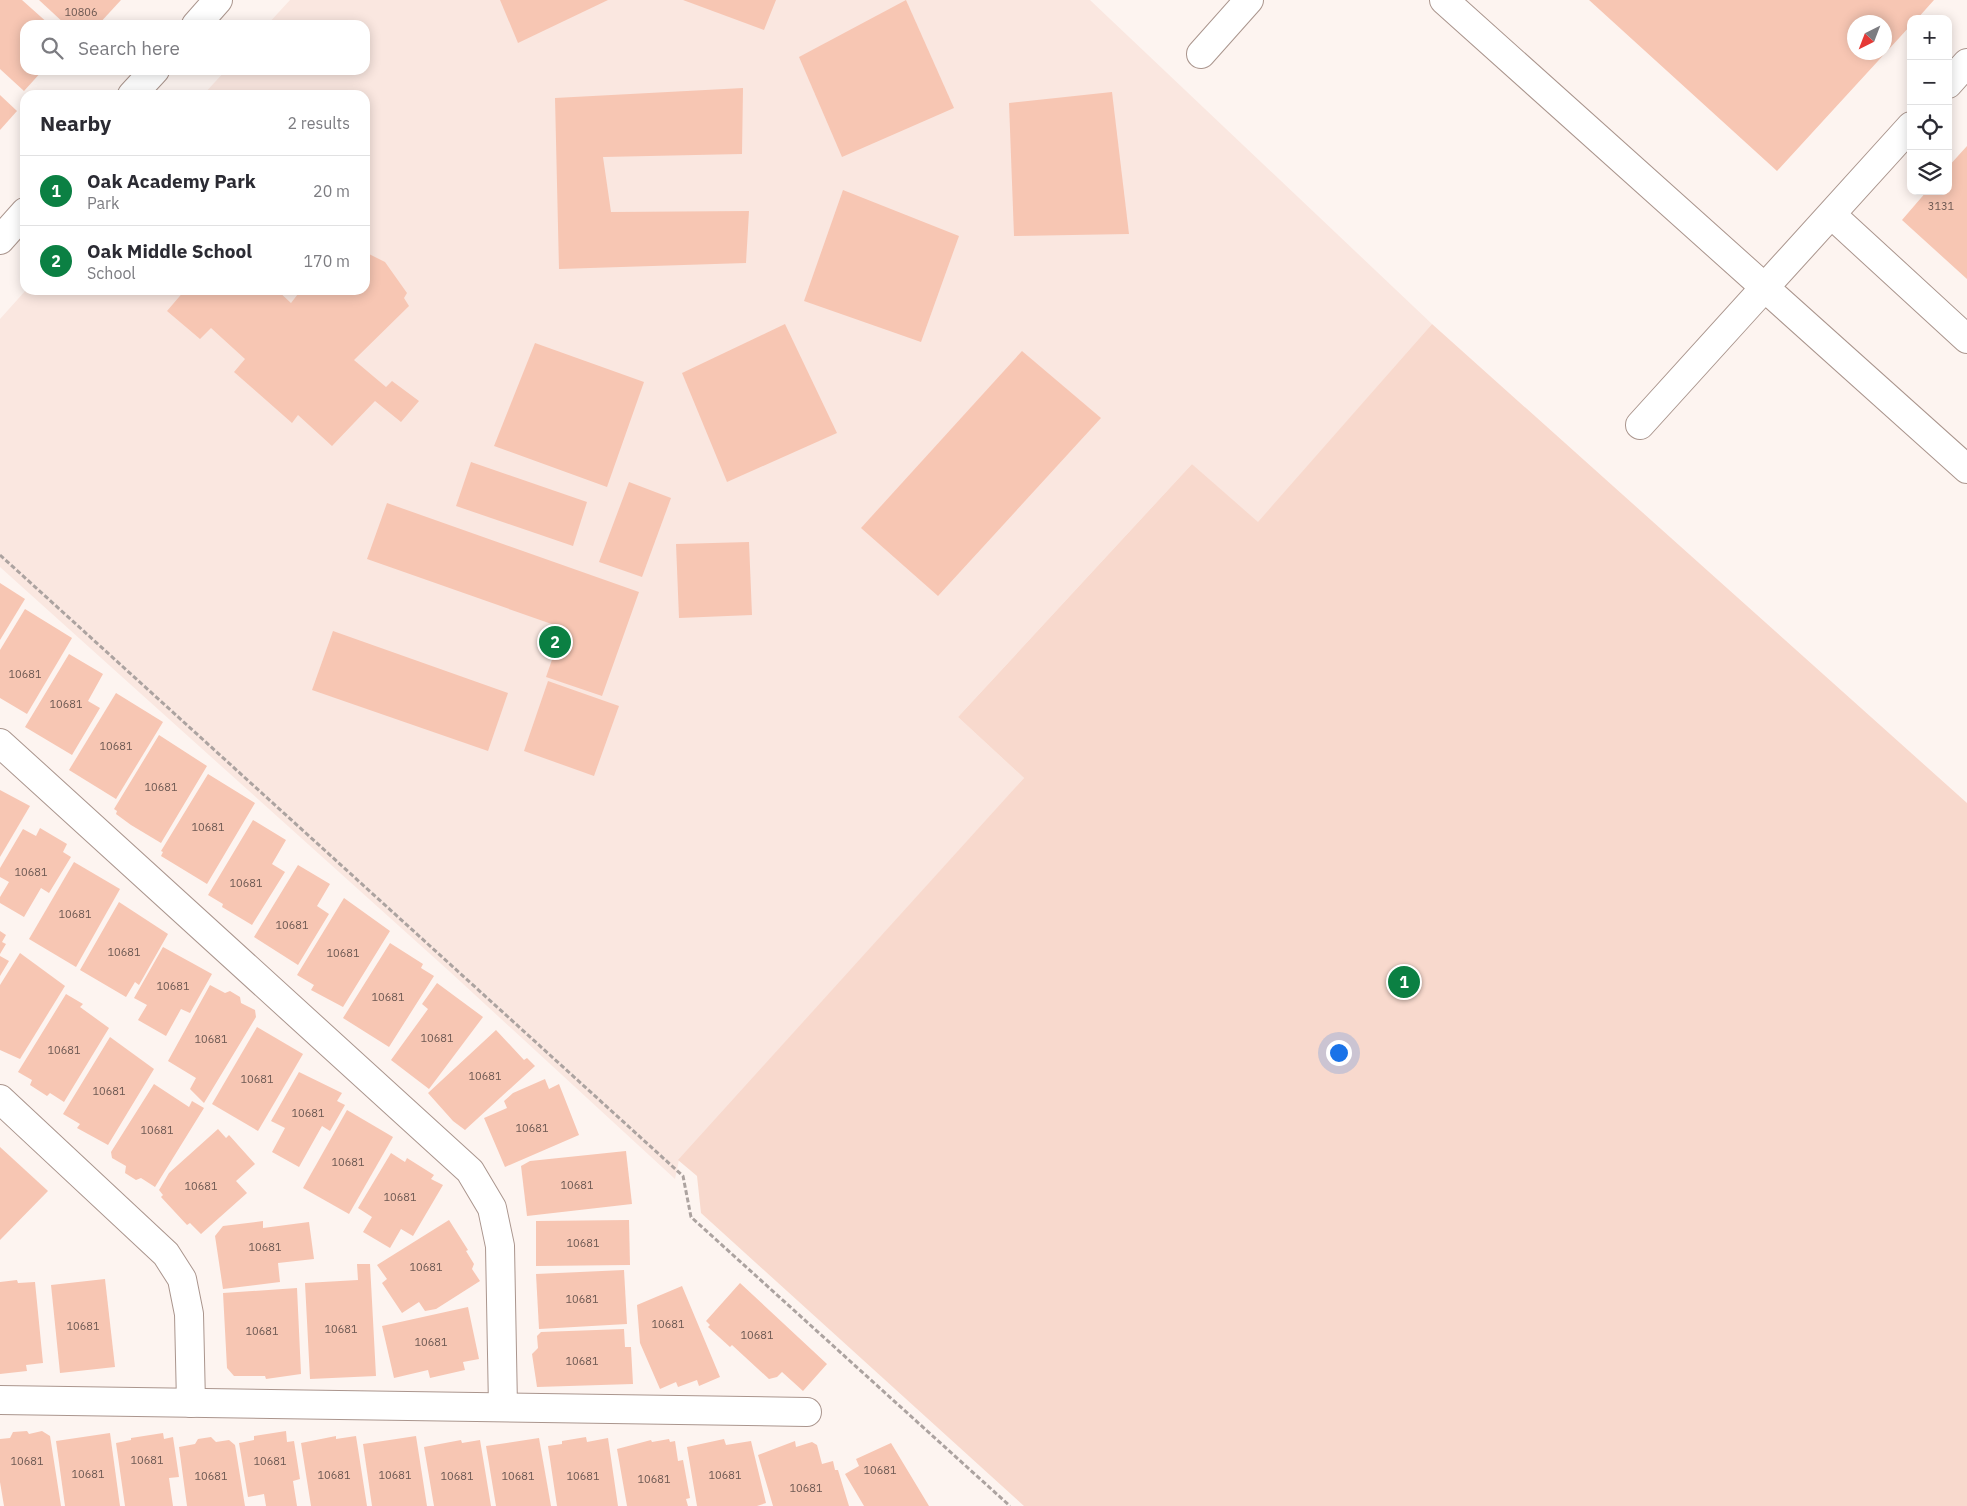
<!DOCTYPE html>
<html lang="en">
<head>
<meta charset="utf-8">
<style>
  :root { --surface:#fff; --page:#f2f2f3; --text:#2b2b33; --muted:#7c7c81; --line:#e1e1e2; --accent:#0b8043 }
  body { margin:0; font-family:"IBM Plex Sans",sans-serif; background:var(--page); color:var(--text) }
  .controls { position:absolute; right:15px; top:15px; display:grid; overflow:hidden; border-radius:10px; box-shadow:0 2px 12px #0003 }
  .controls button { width:45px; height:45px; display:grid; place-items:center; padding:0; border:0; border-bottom:1px solid var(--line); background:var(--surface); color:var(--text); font:25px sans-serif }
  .compass { position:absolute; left:1847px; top:15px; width:45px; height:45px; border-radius:50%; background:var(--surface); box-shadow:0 2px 12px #0003; rotate:222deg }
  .you { position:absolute; left:1338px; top:1052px; width:18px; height:18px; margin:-12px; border:4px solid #fff; border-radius:50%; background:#1a73e8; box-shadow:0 0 0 8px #1a73e833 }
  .badge { display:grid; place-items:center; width:32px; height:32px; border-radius:50%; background:var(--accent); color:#fff; font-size:16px; font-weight:700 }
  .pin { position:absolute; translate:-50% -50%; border:2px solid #fff; box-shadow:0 1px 5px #0006 }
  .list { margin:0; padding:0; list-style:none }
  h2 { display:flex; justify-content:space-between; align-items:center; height:65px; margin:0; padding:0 20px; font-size:21px }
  h2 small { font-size:16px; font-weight:400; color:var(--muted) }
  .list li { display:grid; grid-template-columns:32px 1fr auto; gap:15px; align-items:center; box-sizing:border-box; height:70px; padding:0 20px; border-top:1px solid var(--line) }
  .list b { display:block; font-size:19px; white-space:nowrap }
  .list p { margin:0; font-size:16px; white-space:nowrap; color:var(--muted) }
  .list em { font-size:16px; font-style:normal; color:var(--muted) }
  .icon { flex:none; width:28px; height:28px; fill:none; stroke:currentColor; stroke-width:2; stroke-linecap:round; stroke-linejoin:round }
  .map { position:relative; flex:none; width:1967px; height:1506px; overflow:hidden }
  .search { position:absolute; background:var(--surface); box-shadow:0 2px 12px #0003; left:20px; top:20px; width:350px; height:55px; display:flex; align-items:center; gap:12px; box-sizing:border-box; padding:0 18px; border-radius:15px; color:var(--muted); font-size:19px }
  .panel { position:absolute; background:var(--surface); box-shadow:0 2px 12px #0003; left:20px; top:90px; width:350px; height:205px; border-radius:15px }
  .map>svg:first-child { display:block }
  .built { fill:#fae7e0 }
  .green { fill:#f8d9cd }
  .building { fill:#f7c6b3; fill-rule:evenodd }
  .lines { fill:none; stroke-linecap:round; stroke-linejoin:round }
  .minor-casing { stroke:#aa958d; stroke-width:30 }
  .path { stroke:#aca3a0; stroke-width:3; stroke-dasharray:5 2.5; stroke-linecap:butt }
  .minor { stroke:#fff; stroke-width:28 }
  .labels { text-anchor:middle; stroke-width:4; stroke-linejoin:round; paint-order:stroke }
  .number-label { font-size:11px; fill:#6c5852 }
</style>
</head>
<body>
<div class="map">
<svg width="1967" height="1506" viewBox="0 0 1967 1506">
  <rect width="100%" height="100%" fill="#fdf4f0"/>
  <!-- built -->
  <polygon class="built" points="290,0 1090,0 1432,324 1258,523 1192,464 958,717 1024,778 679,1160 675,1179 449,971 0,567 0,319 26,290 365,290 365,95 203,95 226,70 365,70 365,25 267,25"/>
  <!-- green -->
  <polygon class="green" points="1432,324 1967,803 1967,1506 1024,1506 701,1213 697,1176 678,1160 1024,778 958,717 1192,464 1258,522"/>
  <!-- building -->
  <g class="building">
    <polygon points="0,0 22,0 50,25 25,25 25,70 43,70 24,91 0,69"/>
    <polygon points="39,0 121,0 98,25 66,25"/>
    <polygon points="500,0 608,0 518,43"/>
    <polygon points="683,0 776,0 764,30"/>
    <polygon points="906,0 954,108 842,157 799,57"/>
    <path d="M 1589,0 L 1934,0 L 1917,19 L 1911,19 L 1911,25 L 1777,171 ZM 1854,22 L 1884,22 L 1884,52 L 1854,52 Z"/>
    <polygon points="743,88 742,154 603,157 611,212 749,211 746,263 559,269 555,98"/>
    <polygon points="1112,92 1129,234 1014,236 1009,103"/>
    <polygon points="0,95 17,111 0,130"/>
    <polygon points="1967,146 1967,279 1902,220 1927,191 1948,191 1948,167"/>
    <polygon points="843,190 959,236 921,342 804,301"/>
    <polygon points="365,252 385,262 407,293 404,298 409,306 354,360 386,387 392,381 419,401 401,422 375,401 332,446 298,415 292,423 234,372 245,359 211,328 200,339 167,311 185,290 277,290 291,303 301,290 365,290"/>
    <polygon points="785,324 837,433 727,482 682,373"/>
    <polygon points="535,343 644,382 607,487 494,446"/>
    <polygon points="1022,351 1101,418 938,596 861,528"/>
    <polygon points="471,462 587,502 573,546 456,506"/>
    <polygon points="629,482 671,498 642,577 599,562"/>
    <polygon points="387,503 639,592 602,696 546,677 563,628 367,559"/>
    <polygon points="749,542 752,615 679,618 676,544"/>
    <polygon points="0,583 25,599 0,640"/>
    <polygon points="25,609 72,638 27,714 0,698 0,650"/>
    <polygon points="333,631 508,693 488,751 312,690"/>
    <polygon points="69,654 103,674 88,701 100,708 72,755 25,727"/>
    <polygon points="548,681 619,706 594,776 524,751"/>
    <polygon points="116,693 163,722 116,799 69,770"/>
    <polygon points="159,735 207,766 161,843 131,825 116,814 117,811 114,809"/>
    <polygon points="208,774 255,803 207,884 161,856 163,852 161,851"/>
    <polygon points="0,790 30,806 0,857"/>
    <polygon points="253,820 286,840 272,864 285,872 252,925 222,907 223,904 208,895"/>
    <polygon points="40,828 67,844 63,852 71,857 49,893 41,888 24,917 0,903 0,897 9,882 0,877 0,868 23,829 36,836"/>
    <polygon points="74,862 120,889 76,967 29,939"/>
    <polygon points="298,865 330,884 317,906 329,914 298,965 254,937"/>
    <polygon points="344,898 390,931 343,1007 311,990 314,985 297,975"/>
    <polygon points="119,902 168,934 139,985 135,982 126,997 80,970"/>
    <polygon points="0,931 6,935 2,942 6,944 0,954"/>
    <polygon points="390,943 423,964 421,968 434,976 389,1047 343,1018"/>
    <polygon points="163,947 212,974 190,1013 181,1009 166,1036 138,1020 147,1005 134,998"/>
    <polygon points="20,953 65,986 20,1059 0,1050 0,985"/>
    <polygon points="0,956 9,961 0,976"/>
    <polygon points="437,983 483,1017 429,1089 391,1060 428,1009 422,1004"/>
    <polygon points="210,985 225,993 230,991 240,997 241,1003 255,1010 256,1017 204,1103 190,1089 196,1078 168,1061"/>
    <polygon points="66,994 83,1004 80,1007 109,1028 64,1102 50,1093 47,1096 30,1085 32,1080 18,1072"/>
    <polygon points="257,1027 303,1054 258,1131 212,1104"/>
    <polygon points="496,1030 524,1060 527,1058 535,1066 465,1130 453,1121 428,1093"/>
    <polygon points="110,1037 154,1069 108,1145 77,1128 80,1124 63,1114"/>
    <polygon points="299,1072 342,1093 337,1101 345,1105 330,1131 322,1126 299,1167 272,1152 285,1128 271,1121"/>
    <polygon points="545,1079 549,1089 559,1084 579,1135 505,1167 484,1118 507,1108 504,1101 513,1093"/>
    <polygon points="154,1084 189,1107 192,1101 204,1108 155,1187 141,1178 136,1180 125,1173 126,1166 112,1158 111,1152"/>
    <polygon points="347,1110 393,1137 349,1214 303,1188"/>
    <polygon points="218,1129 226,1138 229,1135 255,1164 236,1181 247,1193 201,1234 190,1223 187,1225 161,1197 163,1195 159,1190 169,1173"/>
    <polygon points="0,1147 48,1191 0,1240"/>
    <polygon points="626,1151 632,1204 527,1216 521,1166 530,1161"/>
    <polygon points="391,1153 405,1162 407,1158 434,1175 431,1179 443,1185 413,1236 401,1229 390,1248 363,1232 372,1217 358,1208"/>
    <polygon points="449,1220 468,1250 466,1251 474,1264 472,1269 480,1281 436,1309 425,1311 419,1302 402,1313 382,1283 387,1279 377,1265"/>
    <polygon points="629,1220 630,1265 536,1266 536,1221"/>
    <polygon points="263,1221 263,1228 309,1222 314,1259 278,1263 280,1282 223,1289 215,1236 223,1226"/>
    <polygon points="357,1264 370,1264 376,1376 310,1379 305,1283 358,1280"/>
    <polygon points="624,1270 627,1324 539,1329 536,1274"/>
    <polygon points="105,1279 115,1367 60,1373 51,1285"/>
    <polygon points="17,1280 18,1283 35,1282 43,1363 26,1365 27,1371 0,1374 0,1282"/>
    <polygon points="740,1283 827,1364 803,1391 782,1372 777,1377 769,1379 732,1345 730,1347 708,1327 710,1325 706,1321"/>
    <polygon points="682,1286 720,1377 699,1386 697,1380 678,1387 676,1382 660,1389 640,1343 637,1305"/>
    <polygon points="297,1288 301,1374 266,1379 265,1376 234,1376 227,1368 223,1293"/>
    <polygon points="468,1307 479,1359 463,1362 465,1370 430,1378 428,1370 394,1378 382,1326"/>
    <polygon points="624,1329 625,1347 631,1347 633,1384 537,1387 532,1354 538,1348 537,1336 541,1332"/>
    <polygon points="27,1431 29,1434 42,1431 50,1436 61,1506 4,1506 0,1482 0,1439 10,1438 13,1432"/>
    <polygon points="286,1431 287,1442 294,1441 300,1479 293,1481 297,1506 266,1506 264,1494 248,1497 239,1443 254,1440 254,1436"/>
    <polygon points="110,1433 120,1506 65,1506 56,1441"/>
    <polygon points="163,1433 164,1439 173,1437 179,1477 169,1478 173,1506 125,1506 116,1443 131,1440 131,1438"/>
    <polygon points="336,1436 336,1439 356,1436 367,1506 311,1506 301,1443"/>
    <polygon points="416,1436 427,1506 372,1506 363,1444"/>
    <polygon points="211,1437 216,1442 229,1440 235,1445 245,1506 187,1506 179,1447 195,1444 198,1439"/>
    <polygon points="586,1437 587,1442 608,1438 618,1506 557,1506 548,1446 562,1444 562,1441"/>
    <polygon points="539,1438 551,1506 496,1506 486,1446"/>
    <polygon points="669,1439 670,1442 675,1441 678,1461 683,1460 690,1498 686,1499 688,1506 627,1506 617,1449 651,1440 652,1442"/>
    <polygon points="724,1439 726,1445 751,1441 766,1503 757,1506 697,1506 687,1447"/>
    <polygon points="461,1440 462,1443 480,1440 491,1506 434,1506 424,1447"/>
    <polygon points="795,1441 796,1447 812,1442 817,1445 822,1464 833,1461 835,1470 838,1470 849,1506 773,1506 758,1455"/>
    <polygon points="891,1443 929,1506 864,1506 845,1474 859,1466 856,1459"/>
  </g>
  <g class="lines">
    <defs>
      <g id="minor">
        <polyline points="1444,0 1967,469"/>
        <polyline points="196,25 218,0"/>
        <polyline points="1201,54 1249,0"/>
        <polyline points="1948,84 1967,63"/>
        <polyline points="132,95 155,70"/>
        <polyline points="1832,215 1967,339"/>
        <polyline points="0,240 25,212"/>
        <polyline points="1640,425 1911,126"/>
        <polyline points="0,743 470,1171 492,1208 500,1246 503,1407"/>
        <polyline points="0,1099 166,1254 182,1279 189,1314 191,1403"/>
        <polyline points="0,1400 807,1412"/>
      </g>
    </defs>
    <!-- minor casing -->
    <use href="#minor" class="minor-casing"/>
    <!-- path -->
    <polyline class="path" points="0,555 683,1176 691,1217 1010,1506"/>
    <!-- minor -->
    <use href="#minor" class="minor"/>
  </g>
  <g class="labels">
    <!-- number labels -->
    <g class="number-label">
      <text x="81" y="16">10806</text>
      <text x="1941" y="210">3131</text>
      <text x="25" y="678">10681</text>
      <text x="66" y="708">10681</text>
      <text x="116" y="750">10681</text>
      <text x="161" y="791">10681</text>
      <text x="208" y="831">10681</text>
      <text x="31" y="876">10681</text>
      <text x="246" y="887">10681</text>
      <text x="75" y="918">10681</text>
      <text x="292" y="929">10681</text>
      <text x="124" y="956">10681</text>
      <text x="343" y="957">10681</text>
      <text x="173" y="990">10681</text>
      <text x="388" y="1001">10681</text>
      <text x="437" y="1042">10681</text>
      <text x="211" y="1043">10681</text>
      <text x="64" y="1054">10681</text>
      <text x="485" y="1080">10681</text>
      <text x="257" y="1083">10681</text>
      <text x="109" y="1095">10681</text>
      <text x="308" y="1117">10681</text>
      <text x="532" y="1132">10681</text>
      <text x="157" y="1134">10681</text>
      <text x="348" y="1166">10681</text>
      <text x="577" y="1189">10681</text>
      <text x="201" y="1190">10681</text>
      <text x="400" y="1201">10681</text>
      <text x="583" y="1247">10681</text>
      <text x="265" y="1251">10681</text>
      <text x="426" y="1271">10681</text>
      <text x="582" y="1303">10681</text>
      <text x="668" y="1328">10681</text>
      <text x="83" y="1330">10681</text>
      <text x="341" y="1333">10681</text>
      <text x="262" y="1335">10681</text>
      <text x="757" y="1339">10681</text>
      <text x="431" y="1346">10681</text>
      <text x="582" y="1365">10681</text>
      <text x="147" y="1464">10681</text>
      <text x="27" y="1465">10681</text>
      <text x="270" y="1465">10681</text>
      <text x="880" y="1474">10681</text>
      <text x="88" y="1478">10681</text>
      <text x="334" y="1479">10681</text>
      <text x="395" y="1479">10681</text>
      <text x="725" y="1479">10681</text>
      <text x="211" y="1480">10681</text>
      <text x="457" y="1480">10681</text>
      <text x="518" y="1480">10681</text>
      <text x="583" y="1480">10681</text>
      <text x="654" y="1483">10681</text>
      <text x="806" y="1492">10681</text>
    </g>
  </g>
</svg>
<div class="controls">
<button>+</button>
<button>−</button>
<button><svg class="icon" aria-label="locate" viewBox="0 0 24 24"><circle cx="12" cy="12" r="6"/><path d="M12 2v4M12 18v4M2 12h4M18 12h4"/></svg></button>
<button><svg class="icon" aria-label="layers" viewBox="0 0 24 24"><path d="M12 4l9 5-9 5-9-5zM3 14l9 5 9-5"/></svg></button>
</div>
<svg class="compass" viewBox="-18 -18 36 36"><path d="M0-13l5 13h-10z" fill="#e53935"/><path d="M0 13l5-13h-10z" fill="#7c7c81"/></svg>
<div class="you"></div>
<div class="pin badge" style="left:1404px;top:982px">1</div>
<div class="pin badge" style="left:555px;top:642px">2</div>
<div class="search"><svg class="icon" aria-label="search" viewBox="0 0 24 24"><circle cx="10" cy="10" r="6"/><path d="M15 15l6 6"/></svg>Search here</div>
<section class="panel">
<h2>Nearby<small>2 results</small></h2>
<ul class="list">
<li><span class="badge">1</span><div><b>Oak Academy Park</b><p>Park</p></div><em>20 m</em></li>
<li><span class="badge">2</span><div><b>Oak Middle School</b><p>School</p></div><em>170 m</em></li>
</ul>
</section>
</div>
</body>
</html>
